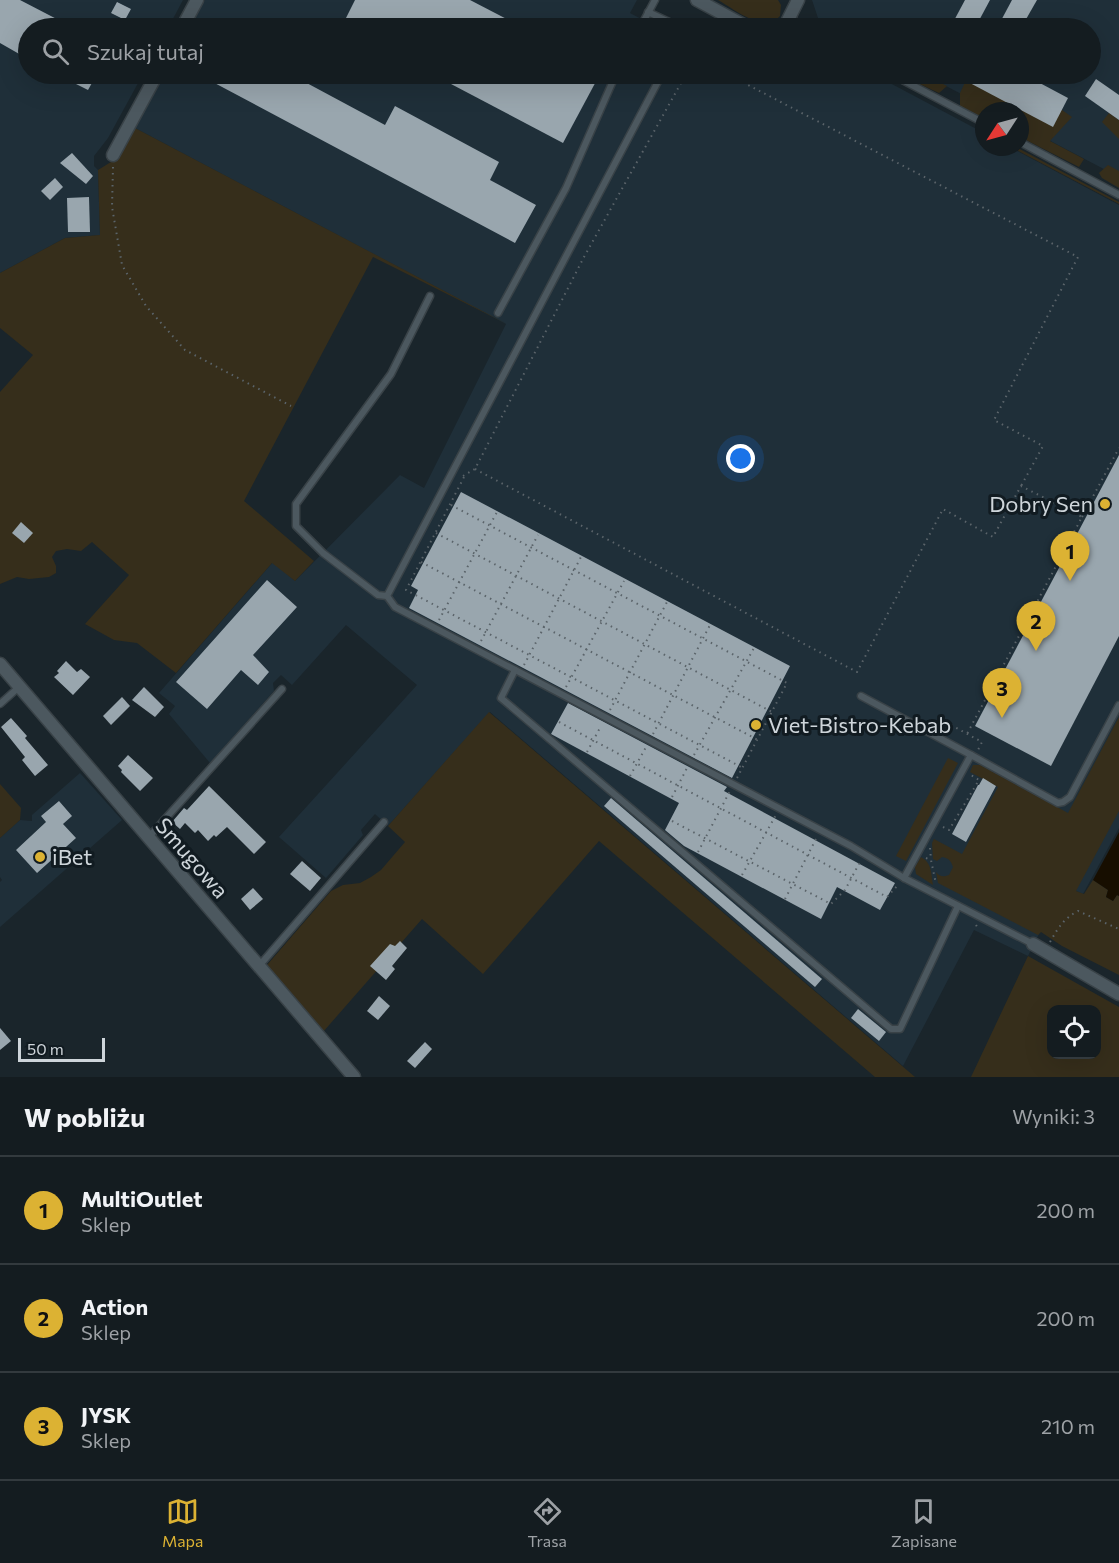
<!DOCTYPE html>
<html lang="pl">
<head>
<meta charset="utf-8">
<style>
  :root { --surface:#141c20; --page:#1d2529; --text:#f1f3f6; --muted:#9da1a5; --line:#333a3e; --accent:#dcb233 }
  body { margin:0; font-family:Commissioner,sans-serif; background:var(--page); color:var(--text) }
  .controls { position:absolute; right:18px; bottom:18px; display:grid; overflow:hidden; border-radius:12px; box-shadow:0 6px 24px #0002 }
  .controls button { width:54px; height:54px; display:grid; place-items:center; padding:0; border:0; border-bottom:2px solid var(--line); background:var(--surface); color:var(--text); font:30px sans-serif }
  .compass { position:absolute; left:975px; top:102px; width:54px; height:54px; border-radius:50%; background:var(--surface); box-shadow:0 6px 24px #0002; rotate:234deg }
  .scale { position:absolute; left:18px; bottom:15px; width:87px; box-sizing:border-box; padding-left:6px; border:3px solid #ced5da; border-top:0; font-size:16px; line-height:21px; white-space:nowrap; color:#ced5da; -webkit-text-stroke:4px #111b21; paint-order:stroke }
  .you { position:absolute; left:741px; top:459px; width:21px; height:21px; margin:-15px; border:4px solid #fff; border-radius:50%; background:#1a73e8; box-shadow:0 0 0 9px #1a73e833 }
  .badge { display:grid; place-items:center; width:39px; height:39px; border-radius:50%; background:var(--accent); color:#111; font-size:20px; font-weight:700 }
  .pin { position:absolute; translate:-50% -50px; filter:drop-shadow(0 2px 3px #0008) }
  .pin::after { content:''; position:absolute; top:32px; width:21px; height:18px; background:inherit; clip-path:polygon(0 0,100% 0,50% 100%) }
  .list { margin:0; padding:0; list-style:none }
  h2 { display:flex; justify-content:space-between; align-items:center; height:78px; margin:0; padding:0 24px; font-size:26px }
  h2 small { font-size:20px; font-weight:400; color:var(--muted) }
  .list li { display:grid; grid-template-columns:39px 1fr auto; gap:18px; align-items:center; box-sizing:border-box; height:108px; padding:0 24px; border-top:2px solid var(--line) }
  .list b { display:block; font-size:22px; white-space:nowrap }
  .list p { margin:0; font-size:20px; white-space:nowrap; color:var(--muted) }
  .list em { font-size:20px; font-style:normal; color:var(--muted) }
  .icon { flex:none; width:33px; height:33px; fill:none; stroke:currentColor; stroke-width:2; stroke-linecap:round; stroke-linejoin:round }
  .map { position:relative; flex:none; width:1119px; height:1077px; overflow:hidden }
  .search { position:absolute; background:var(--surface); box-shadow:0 6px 24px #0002; left:18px; right:18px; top:18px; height:66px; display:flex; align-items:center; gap:15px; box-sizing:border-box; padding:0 21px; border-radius:33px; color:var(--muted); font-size:22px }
  .sheet { height:402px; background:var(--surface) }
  nav { display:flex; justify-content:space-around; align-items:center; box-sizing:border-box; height:84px; border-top:2px solid var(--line); background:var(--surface); font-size:16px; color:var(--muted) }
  nav a { display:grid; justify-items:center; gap:3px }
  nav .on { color:var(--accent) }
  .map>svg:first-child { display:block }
  .built { fill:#1f2f39 }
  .green { fill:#362e1b; fill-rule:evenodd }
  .water { fill:#170e00 }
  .building { fill:#99a6ae }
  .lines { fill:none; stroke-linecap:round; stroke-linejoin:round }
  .lane-casing { stroke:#394247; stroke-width:9 }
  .street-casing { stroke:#394247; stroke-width:15 }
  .path { stroke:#5b646a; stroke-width:2; stroke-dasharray:1.5 4.5; stroke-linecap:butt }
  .lane { stroke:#4c585f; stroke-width:6 }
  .street { stroke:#4c585f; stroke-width:12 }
  .poi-dot { fill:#dcb233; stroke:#111b21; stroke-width:2 }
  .labels { text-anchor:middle; stroke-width:6; stroke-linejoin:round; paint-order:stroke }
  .poi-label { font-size:22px; fill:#ced5da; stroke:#111b21; text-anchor:start }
  .street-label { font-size:22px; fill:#ced5da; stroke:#111b21 }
</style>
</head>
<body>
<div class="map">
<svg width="1119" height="1077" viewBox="0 0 1119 1077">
  <rect width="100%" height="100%" fill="#1a252b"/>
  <!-- built -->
  <g class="built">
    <polygon points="0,0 183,0 168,28 28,28 28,74 143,74 108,138 94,156 94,166 98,170 100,235 65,238 0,273"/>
    <polygon points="205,0 637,0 630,13 658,28 190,28"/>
    <polygon points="812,0 1119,0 1119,177 1020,125 1020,111 994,111 923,74 1090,74 1090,28 837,28 818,18"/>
    <polygon points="165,74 873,74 984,133 984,147 1010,147 1119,205 1119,828 1083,894 1072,889 1040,932 1028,956 974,930 903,1066 490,712 388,826 375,814 361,830 363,835 326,878 279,837 417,685 346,625 292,685 281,675 273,683 274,691 210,763 169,714 175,706 159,693 273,562 295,581 400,475 424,488 506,324 135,128"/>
    <polygon points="80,773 122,820 0,927 0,882 2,880 0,877 0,838 20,820 32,821 32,815"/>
  </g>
  <!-- green -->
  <g class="green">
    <path d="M 718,0 L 778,0 L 781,5 L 780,16 C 764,34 734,9 718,0 Z"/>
    <polygon points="914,74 923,74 947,86 939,93 915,82"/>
    <polygon points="969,74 973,74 968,81 1062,110 1072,117 1050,141 1084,159 1079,167 1020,137 1020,111 984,111 984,118 960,106 960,93"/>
    <polygon points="1109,113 1119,120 1119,139 1102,122"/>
    <polygon points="135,128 507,324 373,257 244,501 314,561 295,581 272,563 176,673 137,643 114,640 85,624 129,575 92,542 81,551 67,549 56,551 52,557 56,566 56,573 49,577 29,579 17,577 0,584 0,392 33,355 0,328 0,273 65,238 100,235 98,170 119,157"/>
    <polygon points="1011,147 1016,147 1119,202 1119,204"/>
    <polygon points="1108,165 1119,171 1119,188 1102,178 1099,173"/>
    <polygon points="489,712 915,1077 875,1077 599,841 483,974 422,919 323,1032 267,965 331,891 343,885 360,883 371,877 381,870 405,842 388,826"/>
    <path d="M 1119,717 L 1119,811 L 1076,891 L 1084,894 L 1093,880 L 1108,890 L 1106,897 L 1113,901 L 1117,895 L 1119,896 L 1119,975 L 1062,946 L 1041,932 L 1038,935 L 938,883 L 936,872 C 940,877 943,877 949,875 L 953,867 C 951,861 949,858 942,857 L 937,861 L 933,859 L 932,843 L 934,839 L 962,854 L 998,787 L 970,772 L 973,765 L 980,765 L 1068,813 Z"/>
    <polygon points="948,758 958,763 906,861 896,856"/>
    <polygon points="0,784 21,808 20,820 0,838"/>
    <path d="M 921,857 C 932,863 931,873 933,885 L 916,874 L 915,867 Z"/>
    <path d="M 1028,956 L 1119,1007 L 1119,1077 L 971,1077 ZM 1052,1010 L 1096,1010 L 1096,1054 L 1052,1054 Z"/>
  </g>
  <!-- water -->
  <polygon class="water" points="1119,832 1119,896 1117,895 1113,901 1106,897 1108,890 1093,880"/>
  <!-- building -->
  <g class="building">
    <polygon points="0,0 20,0 74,28 28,28 28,59 0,43"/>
    <polygon points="355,0 470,0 524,28 356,28 344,22"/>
    <polygon points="965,0 990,0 975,28 950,28"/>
    <polygon points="1012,0 1037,0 1021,28 997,28"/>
    <polygon points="117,2 131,9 125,20 111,13"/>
    <polygon points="56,74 97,74 88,90"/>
    <polygon points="185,74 290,74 385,125 395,106 499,162 490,180 536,205 515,243 207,79 205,84"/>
    <polygon points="432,74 600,74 563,143"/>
    <polygon points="973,74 1023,74 1068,98 1053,127 968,82"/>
    <polygon points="1096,79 1119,95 1119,120 1085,96"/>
    <polygon points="72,153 93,176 86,184 60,163"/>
    <polygon points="55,178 63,187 50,200 41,191"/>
    <polygon points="89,197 90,232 68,232 67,198"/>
    <polygon points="1119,455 1119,636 1051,766 975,726"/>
    <polygon points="461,492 790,666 732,778 409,608 418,590 411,586"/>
    <polygon points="21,522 33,533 24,543 12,533"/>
    <polygon points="267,580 297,607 253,655 269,672 258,685 241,670 207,709 176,682"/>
    <polygon points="66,661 77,672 81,669 90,677 73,695 54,677 59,673 57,671"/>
    <polygon points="144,687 164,707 155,717 132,700"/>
    <polygon points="122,697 130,706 111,725 103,716"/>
    <polygon points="568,703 727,787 724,791 895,883 880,910 837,887 821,919 684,846 665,830 679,803 551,734"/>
    <polygon points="11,718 27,736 25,738 48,765 35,776 22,760 25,757 1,727"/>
    <polygon points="128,755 153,778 140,791 121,772 122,770 118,766"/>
    <polygon points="983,778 996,786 966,842 952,834 978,785 979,785"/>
    <polygon points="209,786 266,842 254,854 227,827 216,837 214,835 208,841 198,830 195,833 185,823 180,829 172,822 184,808 187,810"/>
    <polygon points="611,798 822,979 815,987 604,806"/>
    <polygon points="59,801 72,816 63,824 76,838 37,873 16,850 46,822 41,816"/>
    <polygon points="302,861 321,878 310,891 290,874"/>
    <polygon points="253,888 263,899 250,910 241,899"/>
    <polygon points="400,941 407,948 392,966 395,969 386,980 370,966 390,944 395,946"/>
    <polygon points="379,996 390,1006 378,1020 367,1011"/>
    <polygon points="858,1009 886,1032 879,1041 851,1018"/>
    <polygon points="0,1028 11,1041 0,1050"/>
    <polygon points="425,1042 432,1049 415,1068 407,1061"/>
  </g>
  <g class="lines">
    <defs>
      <g id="lane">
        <polyline points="648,12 682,28"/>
        <polyline points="789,18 807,28"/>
        <polyline points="640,28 655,0"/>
        <polyline points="662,74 387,596 395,607 851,846 904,878 1033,944"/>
        <polyline points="891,74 984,123"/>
        <polyline points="1020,142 1119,195"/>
        <polyline points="498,313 566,188 616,74"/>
        <polyline points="387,596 378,595 323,553 296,526 296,504 391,374 430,296"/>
        <polyline points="515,670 501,698 891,1029 900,1029 958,906"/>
        <polyline points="861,696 971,755 904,878"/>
        <polyline points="0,704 19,687"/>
        <polyline points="971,755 1058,803 1063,802 1070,797 1119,705"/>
        <polyline points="148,838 282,689"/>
        <polyline points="259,966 384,822"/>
      </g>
      <g id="street">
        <polyline points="697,0 749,28"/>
        <polyline points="182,28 197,0"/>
        <polyline points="781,28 786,24 798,0"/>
        <polyline points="113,155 157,74"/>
        <polyline points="0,664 354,1077"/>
        <polyline points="1033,944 1119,994"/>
      </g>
    </defs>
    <!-- lane casing -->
    <use href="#lane" class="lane-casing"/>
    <!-- street casing -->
    <use href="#street" class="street-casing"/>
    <!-- path -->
    <g class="path">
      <polyline points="727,74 1078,257 994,420 1043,446 1021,486"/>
      <polyline points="781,81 785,74"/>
      <polyline points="113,167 112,207 122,265 146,306 185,350 291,406"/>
      <polyline points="475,469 857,672 943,509 993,537 1021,486 1082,517 967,734"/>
      <polyline points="463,476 475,469 584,257 686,74"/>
      <polyline points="464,477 406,590 743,768"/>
      <polyline points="451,505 787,683 737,778"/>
      <polyline points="1082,517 1119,448"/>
      <polyline points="436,533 772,712"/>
      <polyline points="421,562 758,740"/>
      <polyline points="439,620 497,512"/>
      <polyline points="481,641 538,535"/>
      <polyline points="524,665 581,557"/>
      <polyline points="566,687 624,581"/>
      <polyline points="610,710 667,602"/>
      <polyline points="559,722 887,897 898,885"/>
      <polyline points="951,725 982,742 978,750"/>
      <polyline points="653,734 710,625"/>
      <polyline points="587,752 601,726"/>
      <polyline points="694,755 754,648"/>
      <polyline points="630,776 646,747"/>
      <polyline points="672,797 687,768"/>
      <polyline points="672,821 831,904 845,890 860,862"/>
      <polyline points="943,827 949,830 979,780 971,775"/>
      <polyline points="930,848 931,860"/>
      <polyline points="698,852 730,791"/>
      <polyline points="926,858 931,860 936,884"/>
      <polyline points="742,875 776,815"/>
      <polyline points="785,899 817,837"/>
      <polyline points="976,925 979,930"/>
      <path d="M 1050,942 C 1058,928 1064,918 1078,911 L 1119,929"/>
    </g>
    <!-- lane -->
    <use href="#lane" class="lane"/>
    <!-- street -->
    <use href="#street" class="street"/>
  </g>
  <!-- markers -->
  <g class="poi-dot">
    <circle cx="1105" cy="504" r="6"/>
    <circle cx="756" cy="725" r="6"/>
    <circle cx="40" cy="857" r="6"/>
  </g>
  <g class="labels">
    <!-- poi labels -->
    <g class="poi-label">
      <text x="1093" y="512" text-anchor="end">Dobry Sen</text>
      <text x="768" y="733">Viet-Bistro-Kebab</text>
      <text x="52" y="865">iBet</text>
    </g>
    <!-- street labels -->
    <g class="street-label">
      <text transform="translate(192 858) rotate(49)" y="8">Smugowa</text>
    </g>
  </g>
</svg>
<div class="controls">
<button><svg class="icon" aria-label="locate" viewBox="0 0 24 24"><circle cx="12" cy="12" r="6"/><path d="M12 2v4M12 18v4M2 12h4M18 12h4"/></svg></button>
</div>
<svg class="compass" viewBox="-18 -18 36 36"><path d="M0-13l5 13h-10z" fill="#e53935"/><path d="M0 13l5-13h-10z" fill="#9da1a5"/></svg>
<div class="scale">50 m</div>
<div class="you"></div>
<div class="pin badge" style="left:1070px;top:581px">1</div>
<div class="pin badge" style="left:1036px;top:651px">2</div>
<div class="pin badge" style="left:1002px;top:718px">3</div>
<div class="search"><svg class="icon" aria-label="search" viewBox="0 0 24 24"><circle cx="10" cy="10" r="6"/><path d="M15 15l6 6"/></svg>Szukaj tutaj</div>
</div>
<section class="sheet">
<h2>W pobliżu<small>Wyniki: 3</small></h2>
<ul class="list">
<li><span class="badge">1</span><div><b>MultiOutlet</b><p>Sklep</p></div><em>200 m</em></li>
<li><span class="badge">2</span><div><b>Action</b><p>Sklep</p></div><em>200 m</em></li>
<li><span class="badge">3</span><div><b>JYSK</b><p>Sklep</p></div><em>210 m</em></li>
</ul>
</section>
<nav>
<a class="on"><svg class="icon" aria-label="map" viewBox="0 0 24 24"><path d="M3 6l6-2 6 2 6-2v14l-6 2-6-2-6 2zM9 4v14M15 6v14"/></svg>Mapa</a>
<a><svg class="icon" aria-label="directions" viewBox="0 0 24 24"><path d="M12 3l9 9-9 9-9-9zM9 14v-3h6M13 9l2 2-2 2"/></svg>Trasa</a>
<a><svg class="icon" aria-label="saved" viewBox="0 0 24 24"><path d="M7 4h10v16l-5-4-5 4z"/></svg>Zapisane</a>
</nav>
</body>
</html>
